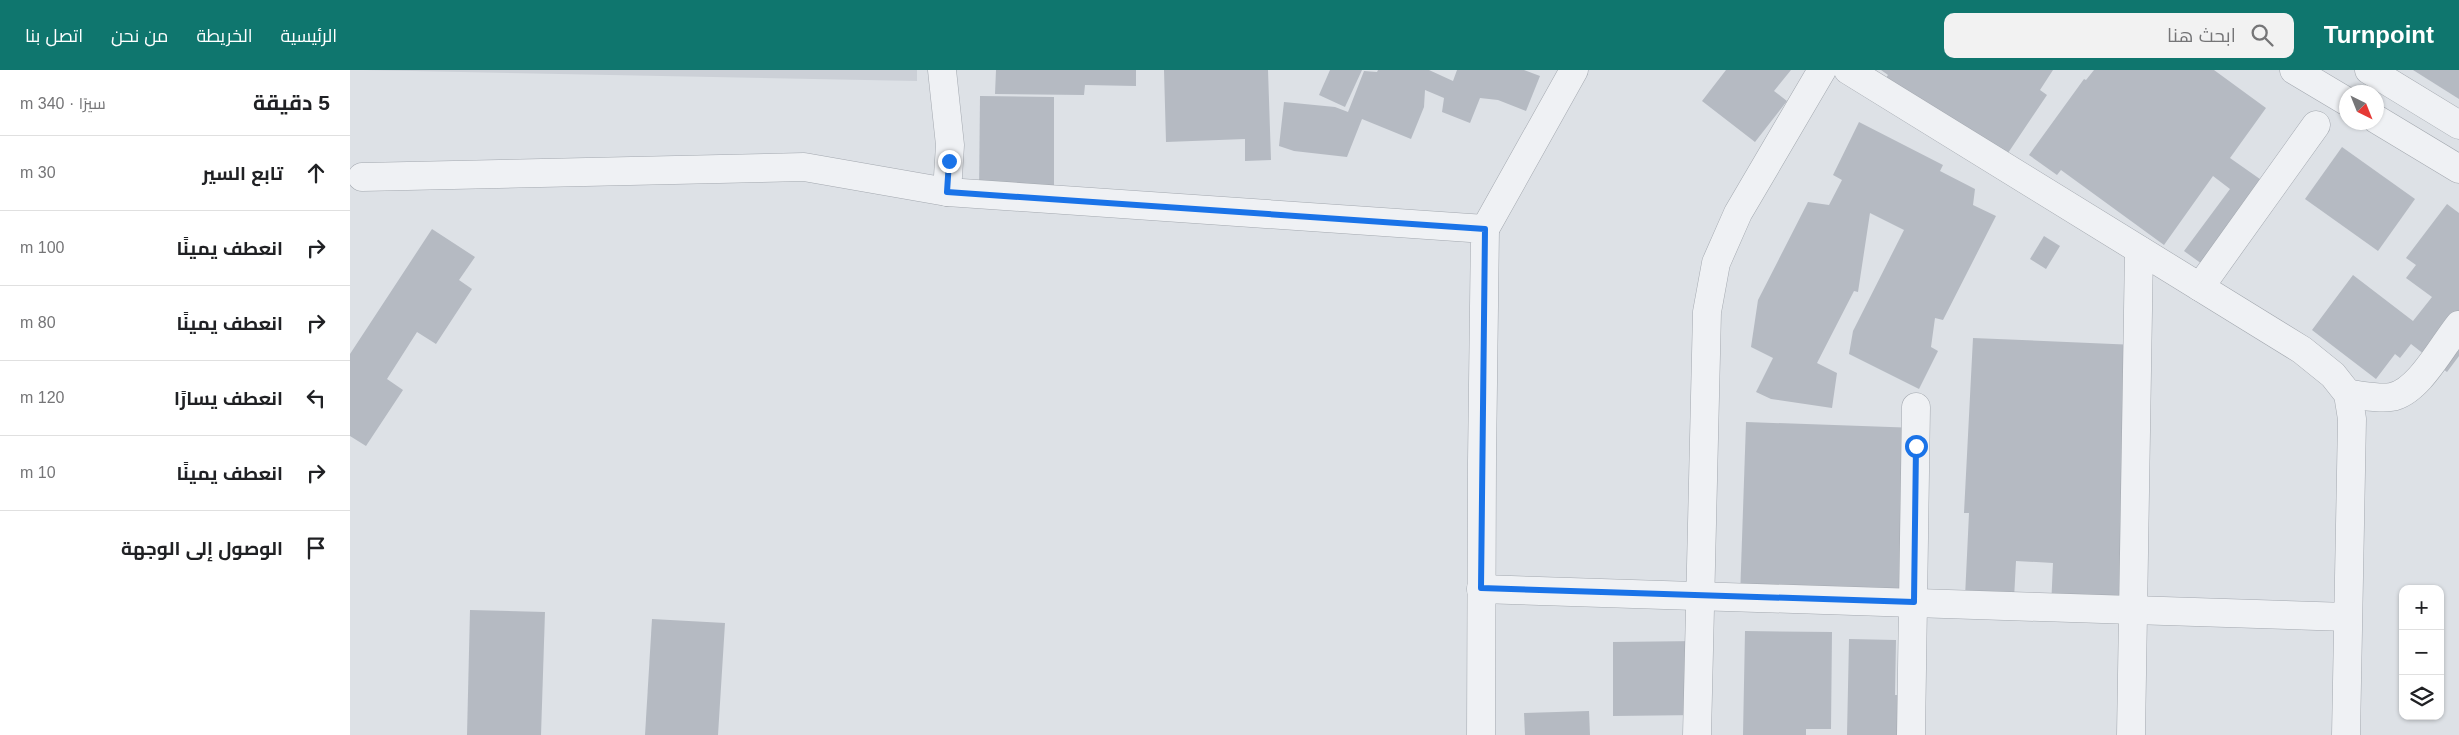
<!DOCTYPE html>
<html lang="ar">
<head>
<meta charset="utf-8">
<style>
  :root { --surface:#fff; --page:#f2f2f2; --text:#202124; --muted:#757577; --line:#e0e0e0; --accent:#0f766e }
  body { margin:0; font-family:Arial,Cairo,sans-serif; background:var(--page); color:var(--text); direction:rtl }
  .controls { position:absolute; right:15px; bottom:15px; display:grid; overflow:hidden; border-radius:10px; box-shadow:0 1px 4px #0004 }
  .controls button { width:45px; height:45px; display:grid; place-items:center; padding:0; border:0; border-bottom:1px solid var(--line); background:var(--surface); color:var(--text); font:25px sans-serif }
  .compass { position:absolute; left:1989px; top:15px; width:45px; height:45px; border-radius:50%; background:var(--surface); box-shadow:0 1px 4px #0004; rotate:137deg }
  .stop { position:absolute; width:15px; height:15px; margin:-11px; border:4px solid #1a73e8; border-radius:50%; background:#fff }
  .stop.end { background:#1a73e8; border-color:#fff; box-shadow:0 1px 5px #0008 }
  .list { margin:0; padding:0; list-style:none }
  h2 { display:flex; justify-content:space-between; align-items:center; height:65px; margin:0; padding:0 20px; font-size:21px }
  h2 small { font-size:16px; font-weight:400; color:var(--muted) }
  .list li { display:grid; grid-template-columns:32px 1fr auto; gap:15px; align-items:center; box-sizing:border-box; height:75px; padding:0 20px; border-top:1px solid var(--line) }
  .list b { display:block; font-size:19px; white-space:nowrap }
  .list em { font-size:16px; font-style:normal; color:var(--muted) }
  .icon { flex:none; width:28px; height:28px; fill:none; stroke:currentColor; stroke-width:2; stroke-linecap:round; stroke-linejoin:round }
  .map { position:relative; flex:none; width:2109px; height:665px; overflow:hidden; direction:ltr }
  header { display:flex; align-items:center; gap:30px; box-sizing:border-box; height:70px; padding:0 25px; background:var(--accent); color:#fff }
  header strong { font-size:24px }
  nav { display:flex; gap:28px; margin-inline-start:auto; font-size:18px }
  .search { width:350px; height:45px; background:var(--page); display:flex; align-items:center; gap:12px; box-sizing:border-box; padding:0 18px; border-radius:10px; color:var(--muted); font-size:19px }
  main { display:flex }
  aside { flex:1; background:var(--surface) }
  .map>svg:first-child { display:block }
  .built { fill:#ccd0d7 }
  .building { fill:#b5bac2 }
  .lines { fill:none; stroke-linecap:round; stroke-linejoin:round }
  .minor-casing { stroke:#a3a8af; stroke-width:29 }
  .minor { stroke:#eff1f4; stroke-width:28 }
  .route { stroke:#1a73e8; stroke-width:6 }
</style>
</head>
<body>
<header>
<strong>Turnpoint</strong>
<div class="search"><svg class="icon" aria-label="search" viewBox="0 0 24 24"><circle cx="10" cy="10" r="6"/><path d="M15 15l6 6"/></svg>ابحث هنا</div>
<nav><a>الرئيسية</a><a>الخريطة</a><a>من نحن</a><a>اتصل بنا</a></nav>
</header>
<main>
<div class="map">
<svg width="2109" height="665" viewBox="0 0 2109 665">
  <rect width="100%" height="100%" fill="#dde1e6"/>
  <!-- built -->
  <polygon class="built" points="13,0 567,0 567,11"/>
  <!-- building -->
  <g class="building">
    <polygon points="646,0 786,0 786,16 735,15 734,25 645,24"/>
    <polygon points="814,0 918,0 921,90 895,91 895,69 816,72"/>
    <polygon points="980,0 1012,0 995,37 969,25"/>
    <polygon points="1028,0 1079,0 1103,11 1107,0 1174,0 1190,6 1176,41 1148,30 1130,28 1120,53 1092,42 1094,28 1075,20 1074,37 1061,69 1012,49 997,87 944,81 929,76 934,32 985,37 998,42 1014,1 1027,2"/>
    <polygon points="1376,0 1441,0 1424,21 1437,31 1405,72 1352,31"/>
    <polygon points="1531,0 1703,0 1690,20 1697,25 1652,92 1533,12 1538,5"/>
    <polygon points="1744,0 1864,0 1916,38 1880,88 1917,114 1870,207 1834,181 1880,119 1863,106 1814,175 1711,100 1707,105 1679,85 1734,9 1736,10"/>
    <polygon points="2063,0 2109,0 2109,29"/>
    <polygon points="630,26 704,27 704,125 629,124"/>
    <polygon points="1509,52 1593,95 1590,101 1625,119 1623,135 1646,146 1593,250 1585,248 1581,277 1588,281 1569,319 1499,284 1503,261 1554,160 1520,143 1508,222 1504,221 1467,293 1487,303 1482,338 1421,329 1406,322 1423,288 1401,277 1408,230 1458,132 1479,135 1492,110 1483,105"/>
    <polygon points="1992,77 2065,129 2028,181 1955,129"/>
    <polygon points="2097,134 2109,143 2109,286 2097,302 2061,274 2050,288 2045,284 2026,309 1962,260 2003,205 2063,251 2082,227 2056,208 2066,195 2056,188"/>
    <polygon points="82,159 125,187 109,210 122,219 86,274 67,262 37,309 53,320 16,376 0,366 0,284"/>
    <polygon points="1694,166 1710,176 1696,199 1680,189"/>
    <polygon points="1623,268 1786,275 1775,532 1701,538 1703,493 1666,491 1664,529 1615,527 1619,443 1614,443"/>
    <polygon points="1396,352 1568,358 1551,533 1390,528"/>
    <polygon points="120,540 195,542 191,665 117,665"/>
    <polygon points="302,549 375,553 368,665 295,665"/>
    <polygon points="1395,561 1482,562 1481,659 1456,659 1456,665 1393,665"/>
    <polygon points="1499,569 1546,570 1545,625 1566,625 1565,665 1497,665"/>
    <polygon points="1349,571 1349,645 1263,646 1263,572"/>
    <polygon points="1239,641 1240,665 1175,665 1174,643"/>
  </g>
  <g class="lines">
    <defs>
      <g id="minor">
        <polyline points="592,0 600,75 597,122 1135,159 1132,391 1131,665"/>
        <polyline points="1498,0 1952,280 1983,305 1998,324 2002,349 1996,665"/>
        <polyline points="1944,0 1996,31"/>
        <polyline points="2019,0 2109,55"/>
        <polyline points="2026,49 2109,99"/>
        <polyline points="12,107 454,97 597,122"/>
        <polyline points="1135,159 1224,0"/>
        <polyline points="1850,217 1966,55"/>
        <path d="M 1998,324 C 2011,325 2028,329 2041,327 C 2068,323 2092,276 2109,255"/>
        <polyline points="1131,519 1997,547"/>
        <polyline points="1347,665 1357,242 1366,193 1388,143 1472,0"/>
        <polyline points="1561,665 1566,337"/>
        <polyline points="1781,665 1789,180"/>
      </g>
    </defs>
    <!-- minor casing -->
    <use href="#minor" class="minor-casing"/>
    <!-- minor -->
    <use href="#minor" class="minor"/>
  </g>
  <g class="lines">
    <!-- route -->
    <polyline class="route" points="599,91 597,122 1135,159 1131,518 1564,532 1566,376"/>
  </g>
</svg>
<div class="controls">
<button>+</button>
<button>−</button>
<button><svg class="icon" aria-label="layers" viewBox="0 0 24 24"><path d="M12 4l9 5-9 5-9-5zM3 14l9 5 9-5"/></svg></button>
</div>
<svg class="compass" viewBox="-18 -18 36 36"><path d="M0-13l5 13h-10z" fill="#e53935"/><path d="M0 13l5-13h-10z" fill="#757577"/></svg>
<div class="stop" style="left:1566px;top:376px"></div>
<div class="stop end" style="left:599px;top:91px"></div>
</div>
<aside>
<h2>5 دقيقة<small>سيرًا · 340 m</small></h2>
<ul class="list">
<li><svg class="icon" aria-label="ahead" viewBox="0 0 24 24"><path d="M12 20V5M6 11l6-6 6 6"/></svg><div><b>تابع السير</b></div><em>30 m</em></li>
<li><svg class="icon" aria-label="right" viewBox="0 0 24 24"><path d="M7 20v-9h11M14 6l5 5-5 5"/></svg><div><b>انعطف يمينًا</b></div><em>100 m</em></li>
<li><svg class="icon" aria-label="right" viewBox="0 0 24 24"><path d="M7 20v-9h11M14 6l5 5-5 5"/></svg><div><b>انعطف يمينًا</b></div><em>80 m</em></li>
<li><svg class="icon" aria-label="left" viewBox="0 0 24 24"><path d="M17 20v-9H6M10 6l-5 5 5 5"/></svg><div><b>انعطف يسارًا</b></div><em>120 m</em></li>
<li><svg class="icon" aria-label="right" viewBox="0 0 24 24"><path d="M7 20v-9h11M14 6l5 5-5 5"/></svg><div><b>انعطف يمينًا</b></div><em>10 m</em></li>
<li><svg class="icon" aria-label="arrive" viewBox="0 0 24 24"><path d="M6 21V4h12l-3 4 3 4H6"/></svg><div><b>الوصول إلى الوجهة</b></div></li>
</ul>
</aside>
</main>
</body>
</html>
